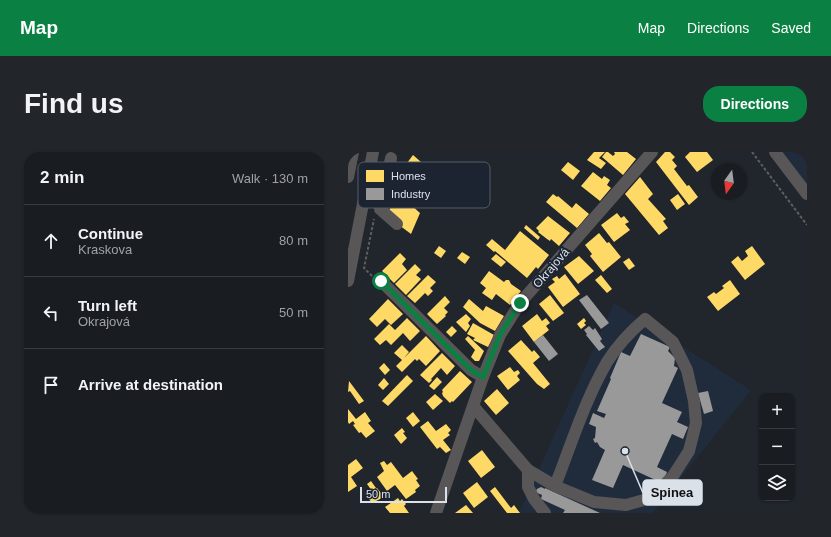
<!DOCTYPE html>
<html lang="en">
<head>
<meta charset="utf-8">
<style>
  :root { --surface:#191c21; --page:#22252a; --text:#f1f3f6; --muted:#9fa1a5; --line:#373a3f; --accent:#0b8043 }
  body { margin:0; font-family:Arial,sans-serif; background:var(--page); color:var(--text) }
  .controls { position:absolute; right:12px; bottom:12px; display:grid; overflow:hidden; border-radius:8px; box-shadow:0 1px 3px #0004 }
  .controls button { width:36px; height:36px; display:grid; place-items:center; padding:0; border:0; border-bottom:1px solid var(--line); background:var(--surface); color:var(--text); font:20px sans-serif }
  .compass { position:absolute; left:363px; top:12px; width:36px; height:36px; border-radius:50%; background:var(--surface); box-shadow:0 1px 3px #0004; rotate:194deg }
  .scale { position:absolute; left:12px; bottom:10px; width:87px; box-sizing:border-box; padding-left:4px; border:2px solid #dbe1e9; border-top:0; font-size:11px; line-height:14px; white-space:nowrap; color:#dbe1e9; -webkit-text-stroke:3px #1c2431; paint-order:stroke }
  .stop { position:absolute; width:12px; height:12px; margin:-9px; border:3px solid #0b8043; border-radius:50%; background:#fff }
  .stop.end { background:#0b8043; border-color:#fff; box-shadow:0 1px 4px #0008 }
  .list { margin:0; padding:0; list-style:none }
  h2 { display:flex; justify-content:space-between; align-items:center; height:52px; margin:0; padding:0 16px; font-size:17px }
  h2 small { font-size:13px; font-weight:400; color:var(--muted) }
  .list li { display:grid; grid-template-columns:26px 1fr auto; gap:12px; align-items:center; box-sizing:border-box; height:72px; padding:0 16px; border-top:1px solid var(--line) }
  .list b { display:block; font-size:15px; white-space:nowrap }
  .list p { margin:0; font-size:13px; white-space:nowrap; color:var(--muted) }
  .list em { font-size:13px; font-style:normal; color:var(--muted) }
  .icon { flex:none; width:22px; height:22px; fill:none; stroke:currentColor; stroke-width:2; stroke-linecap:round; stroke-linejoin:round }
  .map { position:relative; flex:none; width:459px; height:361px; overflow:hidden; border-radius:16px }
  header { display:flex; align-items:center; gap:24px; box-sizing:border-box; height:56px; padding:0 20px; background:var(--accent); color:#fff }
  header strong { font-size:19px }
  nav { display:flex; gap:22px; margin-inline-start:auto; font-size:14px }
  .intro { display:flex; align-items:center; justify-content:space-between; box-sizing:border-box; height:96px; padding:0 24px }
  h1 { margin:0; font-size:28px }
  .button { padding:10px 18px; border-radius:16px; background:var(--accent); color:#fff; font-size:14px; font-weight:700 }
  main { display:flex; gap:24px; padding:0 24px }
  aside { flex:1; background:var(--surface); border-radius:16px; box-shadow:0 1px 3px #0004 }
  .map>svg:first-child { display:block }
  .built { fill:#202c3c }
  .homes { fill:#ffd966 }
  .industry { fill:#999 }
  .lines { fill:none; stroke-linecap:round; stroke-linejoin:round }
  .path { stroke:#5e5e61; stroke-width:2; stroke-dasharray:3 2; stroke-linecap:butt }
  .minor { stroke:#585657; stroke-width:12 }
  .route { stroke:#0b8043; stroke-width:5 }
  .labels { text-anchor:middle; stroke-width:4; stroke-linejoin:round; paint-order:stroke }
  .street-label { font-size:12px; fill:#dbe1e9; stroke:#1c2431 }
  .key { fill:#1c2431; stroke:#555d68; stroke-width:1 }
  .key-label { font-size:11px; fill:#dbe1e9 }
  .leader { fill:none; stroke:#dbe1e9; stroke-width:1.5 }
  .callout-dot { fill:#dbe1e9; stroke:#1c2431; stroke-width:1.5 }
  .callout { fill:#dbe1e9; stroke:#dbe1e9; stroke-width:1.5 }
  .callout-label { font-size:13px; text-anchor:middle; font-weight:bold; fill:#111 }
</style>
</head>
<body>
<header>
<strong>Map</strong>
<nav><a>Map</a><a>Directions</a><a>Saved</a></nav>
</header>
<div class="intro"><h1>Find us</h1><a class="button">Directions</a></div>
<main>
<aside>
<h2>2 min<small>Walk · 130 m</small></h2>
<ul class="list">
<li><svg class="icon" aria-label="ahead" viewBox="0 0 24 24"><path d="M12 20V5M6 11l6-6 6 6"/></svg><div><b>Continue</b><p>Kraskova</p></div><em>80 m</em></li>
<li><svg class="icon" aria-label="left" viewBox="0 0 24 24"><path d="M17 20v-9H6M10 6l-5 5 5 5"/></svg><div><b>Turn left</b><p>Okrajová</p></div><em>50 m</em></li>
<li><svg class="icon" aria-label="arrive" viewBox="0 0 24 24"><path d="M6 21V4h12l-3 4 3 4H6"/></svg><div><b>Arrive at destination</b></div></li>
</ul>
</aside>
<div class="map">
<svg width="459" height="361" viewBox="0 0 459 361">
  <rect width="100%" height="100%" fill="#21252c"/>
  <!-- built -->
  <g class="built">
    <polygon points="432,0 459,0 459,42"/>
    <polygon points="266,151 403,238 305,361 171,361"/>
  </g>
  <!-- homes -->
  <g class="homes">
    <polygon points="246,0 257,0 251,6 258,11 253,17 239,8"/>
    <polygon points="258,0 260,0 265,4 267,2 266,0 279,0 288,7 275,23 254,5"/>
    <polygon points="317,0 322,0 327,5 324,8 329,14 326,17 339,34 341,33 350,45 341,53 308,10"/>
    <polygon points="342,0 359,0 365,8 349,20 337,5"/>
    <polygon points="65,3 81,17 69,32 54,20 60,12 59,11"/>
    <polygon points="220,10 232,19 225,28 213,18"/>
    <polygon points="245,20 254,27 256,24 262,28 259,33 263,36 252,49 233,34"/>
    <polygon points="292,25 305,42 300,47 318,67 315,69 320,76 311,83 277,42"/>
    <polygon points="205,42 209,45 210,44 224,56 228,51 241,62 229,76 198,50"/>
    <polygon points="330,42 337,52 329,58 322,48"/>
    <polygon points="52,43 72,61 63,82 51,73 41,58"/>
    <polygon points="269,61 273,66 276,64 281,70 277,72 282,78 266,90 253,73"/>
    <polygon points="200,64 222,81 211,94 203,87 202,89 199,87 190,80 191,79 188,76"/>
    <polygon points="178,73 192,85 190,88 176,76"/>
    <polygon points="172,79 201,103 190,117 188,115 179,126 147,99 146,100 138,93 144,87 157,98"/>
    <polygon points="251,81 259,91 261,90 273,105 255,120 242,104 244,102 237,93"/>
    <polygon points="91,94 98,99 93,106 86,101"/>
    <polygon points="404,94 417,112 397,128 383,110 390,104 394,109 400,104 397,99"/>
    <polygon points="114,100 122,105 117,112 109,106"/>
    <polygon points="52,101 58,107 54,112 59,118 46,131 34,119"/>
    <polygon points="148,102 158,110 153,115 143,107"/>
    <polygon points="231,104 246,119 230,132 216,115"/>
    <polygon points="281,106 287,114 281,118 275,110"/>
    <polygon points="67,112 73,118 68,123 73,127 58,143 47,132"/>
    <polygon points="141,119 156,130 158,128 161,128 163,132 173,139 162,153 148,142 144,148 134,141 138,136 132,131"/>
    <polygon points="217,122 232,142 215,155 200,135 207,130 204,127 209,124 211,127"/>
    <polygon points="80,123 88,130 82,136 85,139 80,144 77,141 67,151 59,144"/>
    <polygon points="253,123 264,137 259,141 247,128"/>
    <polygon points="382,128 392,142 370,159 359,145 366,140 368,142 376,136 374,134"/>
    <polygon points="202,143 216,161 205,169 191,152"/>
    <polygon points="97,144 102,150 96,156 100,160 97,163 98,164 89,172 79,162"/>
    <polygon points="40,147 55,162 43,173 37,167 29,175 21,167"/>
    <polygon points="121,147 135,159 138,154 156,164 147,179 132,171 115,155"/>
    <polygon points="118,162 123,167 120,171 122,174 118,180 108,170"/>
    <polygon points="189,162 194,169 198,166 202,171 198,174 201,178 186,190 174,174"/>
    <polygon points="59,166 72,179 62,189 55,181 43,193 38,188 32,193 26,187 41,172 47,178"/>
    <polygon points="236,166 238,169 236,171 238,173 233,177 229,172"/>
    <polygon points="125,171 146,183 140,195 125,188 127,186 119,182"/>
    <polygon points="104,174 109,179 103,185 98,180"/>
    <polygon points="78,184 92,199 78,214 71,207 69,209 67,207 54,220 48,214 54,208 46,201 54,193 61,200 56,206"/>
    <polygon points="120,184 136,199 131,209 127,209 123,205 127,198 117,187"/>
    <polygon points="173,188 184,200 186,198 192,205 185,211 202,232 196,237 189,232 160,199"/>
    <polygon points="94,201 107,214 99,223 93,216 83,227 84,228 81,231 72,223"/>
    <polygon points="36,211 42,218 37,223 31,216"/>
    <polygon points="162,215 166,220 170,218 172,221 169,224 172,228 160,238 149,224"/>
    <polygon points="112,219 124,230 105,250 104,249 102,251 95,244 94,241 95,240 94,238"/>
    <polygon points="59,223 65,229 40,254 34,249"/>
    <polygon points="89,225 94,230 86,238 81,234"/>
    <polygon points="36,226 41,232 35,238 30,233"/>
    <polygon points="1,229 16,249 11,252 2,239 0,240"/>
    <polygon points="149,237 161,251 148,263 136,249"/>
    <polygon points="87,242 95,249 85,258 78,250"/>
    <polygon points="0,257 8,267 17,260 23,269 20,271 27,279 18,286 13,280 11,281 5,273 7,272 5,269 1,272 0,270"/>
    <polygon points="65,260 72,269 65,275 58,266"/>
    <polygon points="80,269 88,279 98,272 103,278 100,281 102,283 95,288 103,298 98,301 92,295 89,297 72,275"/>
    <polygon points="54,276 57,280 55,281 59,286 53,292 46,283"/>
    <polygon points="134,298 147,315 133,326 120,309"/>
    <polygon points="8,307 15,316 3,325 9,334 0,340 0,313"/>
    <polygon points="36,309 39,313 43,310 55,326 64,319 70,327 68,328 72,334 67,338 68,340 58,347 47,333 39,339 29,325 36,319 32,311"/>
    <polygon points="23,329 28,336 24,339 19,332"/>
    <polygon points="129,330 140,345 126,356 115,341"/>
    <polygon points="147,335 163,356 166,353 172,361 159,361 142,339"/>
    <polygon points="29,336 36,345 24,351 17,342 23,338 24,340"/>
    <polygon points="50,346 52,349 54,347 58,352 56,354 61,361 42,361 37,355"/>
    <polygon points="118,353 125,361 107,361"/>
  </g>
  <!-- industry -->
  <g class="industry">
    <polygon points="239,143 261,171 253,177 231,148"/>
    <polygon points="241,174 245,178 247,176 254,187 252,189 257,195 251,199 238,183 239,182 236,178"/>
    <polygon points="293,182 322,195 320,199 327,206 326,214 330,216 314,251 334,260 329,270 340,275 335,287 324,282 309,315 319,320 314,331 275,313 265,336 244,328 257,298 252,295 249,290 247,291 245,287 247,286 248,275 241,272 245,261 256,266 258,262 249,259 263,227 262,226 273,200 282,204"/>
    <polygon points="195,183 210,202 201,209 186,190"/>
    <polygon points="360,239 365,259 356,262 350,241"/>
    <polygon points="193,335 197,337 197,336 252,361 215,361 217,358 193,347 194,343 187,340 189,337"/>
  </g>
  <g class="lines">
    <!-- path -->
    <g class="path">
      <polyline points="404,0 459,73"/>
      <polyline points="24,124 16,116 26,67"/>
    </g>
    <!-- minor -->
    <g class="minor">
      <polyline points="427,0 459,42"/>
      <polyline points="43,6 32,57 49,72"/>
      <polyline points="0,25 5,0"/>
      <polyline points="0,129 25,0"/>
      <polyline points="33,129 123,218 135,225"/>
      <path d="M 126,255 L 180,318 L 207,334 L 246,350 L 278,353 L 303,346 L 325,324 L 341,299 L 348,271 L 346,249 L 339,218 L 325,190 L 297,167 C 283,179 269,194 259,210 C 237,248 223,293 207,334"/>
      <polyline points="180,318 180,335 186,347 197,361"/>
      <polyline points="88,361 135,225 152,183 172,151 304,0"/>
    </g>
  </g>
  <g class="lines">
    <!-- route -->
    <polyline class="route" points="33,129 123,218 135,225 152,183 172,151"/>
  </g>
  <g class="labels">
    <!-- street labels -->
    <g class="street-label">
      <text transform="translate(203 116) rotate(-49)" y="4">Okrajová</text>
    </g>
  </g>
  <!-- legend -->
  <rect x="10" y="10" width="132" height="46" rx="6" class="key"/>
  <rect x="18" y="18" width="18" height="12" fill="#ffd966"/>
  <rect x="18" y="36" width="18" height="12" fill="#999"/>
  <g class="key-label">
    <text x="43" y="28">Homes</text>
    <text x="43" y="46">Industry</text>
  </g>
  <!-- callouts -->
  <path class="leader" d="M277 299L295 341"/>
  <circle class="callout-dot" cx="277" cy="299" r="4"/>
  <rect class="callout" x="295" y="328" width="59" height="25" rx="4"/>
  <g class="callout-label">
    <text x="324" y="345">Spinea</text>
  </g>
</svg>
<div class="controls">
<button>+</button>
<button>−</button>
<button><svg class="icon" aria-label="layers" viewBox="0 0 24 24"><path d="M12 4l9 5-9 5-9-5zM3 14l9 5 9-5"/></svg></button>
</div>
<svg class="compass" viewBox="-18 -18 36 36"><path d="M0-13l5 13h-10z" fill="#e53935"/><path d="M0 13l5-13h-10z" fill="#9fa1a5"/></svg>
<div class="scale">50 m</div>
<div class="stop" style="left:33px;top:129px"></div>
<div class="stop end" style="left:172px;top:151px"></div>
</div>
</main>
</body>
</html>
